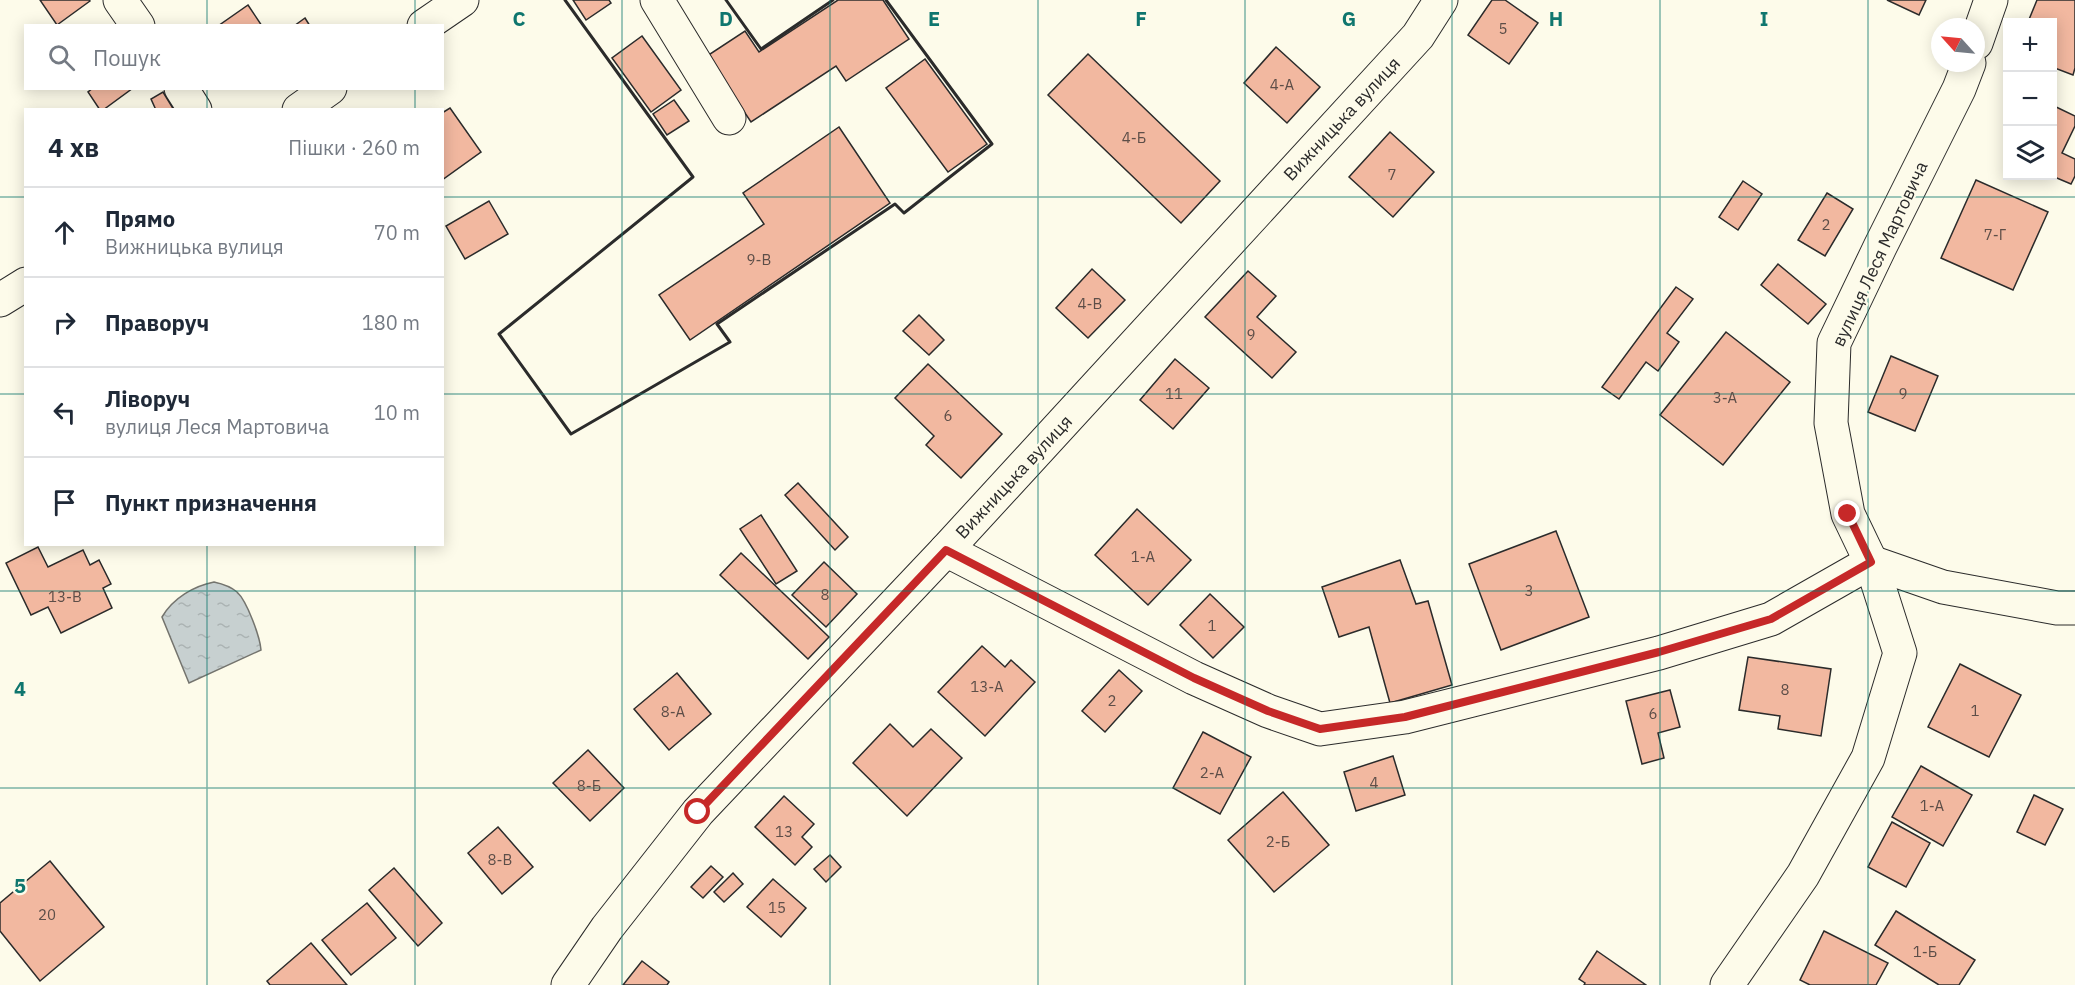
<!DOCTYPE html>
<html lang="uk">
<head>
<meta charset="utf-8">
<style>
  :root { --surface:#fff; --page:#f2f2f3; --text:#1f2937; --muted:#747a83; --line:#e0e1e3 }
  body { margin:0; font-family:"IBM Plex Sans",sans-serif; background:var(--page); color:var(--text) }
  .controls { position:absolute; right:18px; top:18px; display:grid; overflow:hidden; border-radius:0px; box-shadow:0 3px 15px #0003 }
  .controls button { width:54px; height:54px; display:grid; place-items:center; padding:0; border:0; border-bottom:2px solid var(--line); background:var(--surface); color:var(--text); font:30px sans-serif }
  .compass { position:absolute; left:1931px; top:18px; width:54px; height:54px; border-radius:50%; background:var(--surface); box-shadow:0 3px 15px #0003; rotate:297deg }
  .stop { position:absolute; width:18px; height:18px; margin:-14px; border:4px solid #c62828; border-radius:50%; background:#fff }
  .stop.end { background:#c62828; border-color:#fff; box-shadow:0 2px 6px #0008 }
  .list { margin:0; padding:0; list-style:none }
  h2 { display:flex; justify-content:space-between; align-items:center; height:78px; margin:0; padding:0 24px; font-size:26px }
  h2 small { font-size:20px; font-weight:400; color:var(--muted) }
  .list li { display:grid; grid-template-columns:39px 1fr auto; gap:18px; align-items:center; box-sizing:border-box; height:90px; padding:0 24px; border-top:2px solid var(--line) }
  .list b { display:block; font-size:22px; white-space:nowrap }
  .list p { margin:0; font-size:20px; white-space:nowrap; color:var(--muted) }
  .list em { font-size:20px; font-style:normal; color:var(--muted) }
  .icon { flex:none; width:33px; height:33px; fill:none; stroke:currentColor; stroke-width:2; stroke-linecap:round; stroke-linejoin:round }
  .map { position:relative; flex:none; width:2075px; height:985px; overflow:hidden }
  .search { position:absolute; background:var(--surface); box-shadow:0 3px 15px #0003; left:24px; top:24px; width:420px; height:66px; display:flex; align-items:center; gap:15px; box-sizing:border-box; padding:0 21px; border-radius:0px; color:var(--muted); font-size:22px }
  .panel { position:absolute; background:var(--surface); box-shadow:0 3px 15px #0003; left:24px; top:108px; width:420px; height:438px; border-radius:0px }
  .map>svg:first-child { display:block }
  .water { fill:url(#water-ripples); stroke:#74746e; stroke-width:1.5 }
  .building { fill:#f2b8a0; stroke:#2b2b2b; stroke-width:1.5 }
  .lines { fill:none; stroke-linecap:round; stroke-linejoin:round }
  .minor-casing { stroke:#2b2b2b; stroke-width:35 }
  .minor { stroke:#fdfbea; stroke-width:33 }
  .wall { stroke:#2b2b2b; stroke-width:3 }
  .route { stroke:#c62828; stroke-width:8 }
  .grid { fill:none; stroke:#0f766e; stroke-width:1.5; stroke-opacity:0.55 }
  .labels { text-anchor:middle; stroke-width:4.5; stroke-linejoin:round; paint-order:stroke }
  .number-label { font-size:15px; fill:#5d4e48 }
  .street-label { font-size:18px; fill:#2b2b2b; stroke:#fdfbea }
  .grid-label { font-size:20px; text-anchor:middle; font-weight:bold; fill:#0f766e; stroke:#fdfbea; stroke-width:4.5; stroke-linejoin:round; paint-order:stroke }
</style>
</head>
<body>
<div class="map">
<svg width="2075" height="985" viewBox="0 0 2075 985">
  <defs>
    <pattern id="water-ripples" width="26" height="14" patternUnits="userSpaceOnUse" patternTransform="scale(1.5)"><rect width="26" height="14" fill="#c7d0d0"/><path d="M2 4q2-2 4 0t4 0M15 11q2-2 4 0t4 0" fill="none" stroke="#abb3b3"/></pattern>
  </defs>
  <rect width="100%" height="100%" fill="#fdfbea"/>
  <!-- water -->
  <path class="water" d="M 214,582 C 223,584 230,586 237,592 C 247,601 260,637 261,650 L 189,683 L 162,617 C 173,598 194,586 214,582 Z"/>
  <!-- building -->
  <g class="building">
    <polygon points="40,0 89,0 90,1 57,25"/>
    <polygon points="573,0 609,0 611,3 586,20"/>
    <polygon points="838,0 883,0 909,39 846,81 836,66 751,122 707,56 745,31 759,52"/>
    <polygon points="1492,0 1505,0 1538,23 1509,64 1468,35"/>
    <polygon points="1887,0 1926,0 1919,15"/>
    <polygon points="2037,0 2075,0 2075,68 2073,75 2052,67 2052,22 2028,22"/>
    <polygon points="248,5 262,26 218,26"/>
    <polygon points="305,18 310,26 294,26"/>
    <polygon points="642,36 681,90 651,112 612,58"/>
    <polygon points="1276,47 1320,87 1287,123 1244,83"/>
    <polygon points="1088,54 1220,181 1181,223 1048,95"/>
    <polygon points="925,59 987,144 948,172 886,88"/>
    <polygon points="93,88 133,88 103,110 100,110 88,92"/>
    <polygon points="163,92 174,110 156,110 151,99"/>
    <polygon points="674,100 689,121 667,135 653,114"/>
    <polygon points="2052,105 2075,116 2075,126 2062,153 2075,159 2075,176 2071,184 2052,176"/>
    <polygon points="450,108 481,152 442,180 442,113"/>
    <polygon points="839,127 890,203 690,340 659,295 764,224 743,193"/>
    <polygon points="1390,132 1434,172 1393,217 1349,177"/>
    <polygon points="1976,180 2048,212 2013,290 1941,258"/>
    <polygon points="1743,181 1762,194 1738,230 1719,217"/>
    <polygon points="1827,193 1853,209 1825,256 1798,240"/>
    <polygon points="489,201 508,234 465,259 446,226"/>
    <polygon points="1778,264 1826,304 1808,324 1761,285"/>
    <polygon points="1092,269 1125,300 1088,338 1056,308"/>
    <polygon points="1248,271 1276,296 1257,317 1296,352 1272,378 1205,317"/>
    <polygon points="1676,287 1693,299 1667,333 1679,342 1658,371 1646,362 1619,399 1602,387"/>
    <polygon points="919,315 944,340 929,355 903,331"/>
    <polygon points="1726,332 1790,382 1723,465 1660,415"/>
    <polygon points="1891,356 1938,376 1915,431 1868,412"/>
    <polygon points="1175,359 1209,388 1173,429 1140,400"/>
    <polygon points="928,364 1002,434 961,478 926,445 934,436 895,398"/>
    <polygon points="798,483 848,537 835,550 785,495"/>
    <polygon points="1137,509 1191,560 1148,605 1095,555"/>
    <polygon points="761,515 797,571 776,584 740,529"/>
    <polygon points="1556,531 1589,617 1501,650 1469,564"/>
    <polygon points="38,547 48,567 83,550 90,565 99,560 111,584 103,588 112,608 61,633 48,607 31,615 6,563"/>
    <polygon points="741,553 829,637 808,659 720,575"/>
    <polygon points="1400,560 1416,604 1428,601 1452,685 1390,703 1369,627 1339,637 1322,587"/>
    <polygon points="824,562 857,594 826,627 792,595"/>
    <polygon points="1210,594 1244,627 1213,658 1180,625"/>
    <polygon points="982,646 1005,667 1011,660 1035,682 985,736 938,692"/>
    <polygon points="1748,657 1831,669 1821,736 1778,729 1780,716 1739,710"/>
    <polygon points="1960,664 2021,695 1989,757 1928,727"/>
    <polygon points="1119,670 1142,691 1105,732 1082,711"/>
    <polygon points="677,673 711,714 669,750 634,709"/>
    <polygon points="1670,690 1680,727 1658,733 1664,758 1642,764 1626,701"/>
    <polygon points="890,724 913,747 931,729 962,758 907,816 853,763"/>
    <polygon points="1203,732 1251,757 1220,814 1173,788"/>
    <polygon points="588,750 624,788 590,821 553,783"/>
    <polygon points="1393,756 1405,795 1356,811 1344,772"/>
    <polygon points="1921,766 1972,795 1943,846 1892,817"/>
    <polygon points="1283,792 1329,845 1274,892 1228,840"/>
    <polygon points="2034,795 2063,809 2045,845 2017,832"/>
    <polygon points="784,796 814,824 802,837 812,847 795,865 755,827"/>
    <polygon points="1892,822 1930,843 1906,887 1868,867"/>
    <polygon points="498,827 533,867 502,894 468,853"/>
    <polygon points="830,855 841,867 826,882 814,869"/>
    <polygon points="50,861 104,927 40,981 0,931 0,903"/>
    <polygon points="711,866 723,877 703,898 691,887"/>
    <polygon points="394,868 442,923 418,946 369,890"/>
    <polygon points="733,873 743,884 724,902 714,892"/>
    <polygon points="773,879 806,908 781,937 747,907"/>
    <polygon points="367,903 396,938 351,975 322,940"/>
    <polygon points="1896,911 1975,960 1959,985 1939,985 1875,945"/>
    <polygon points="1824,931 1888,963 1876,985 1810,985 1800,980"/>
    <polygon points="311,943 347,985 270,985 267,981"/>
    <polygon points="1597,951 1646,985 1584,985 1585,983 1579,979"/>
    <polygon points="642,961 669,982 667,985 623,985"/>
  </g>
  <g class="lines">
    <defs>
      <g id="minor">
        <polyline points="120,0 138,26"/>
        <polyline points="657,0 729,118"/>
        <polyline points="424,26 462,0"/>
        <polyline points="1976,43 1991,0"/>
        <polyline points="181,88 195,110"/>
        <polyline points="299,110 330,88"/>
        <polyline points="0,300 26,284"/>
        <polyline points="946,550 1194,678 1268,711 1320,729 1405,717 1659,653 1771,619 1871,562"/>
        <polyline points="1871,562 1943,587 2057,608 2075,608"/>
        <polyline points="568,985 607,928 698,812 946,550 1418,36 1441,0"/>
        <polyline points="1727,985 1803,875 1868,758 1900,653 1871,562 1848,514 1831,423 1834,343 1880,247 1959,89 1969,63"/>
      </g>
    </defs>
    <!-- minor casing -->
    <use href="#minor" class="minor-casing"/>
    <!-- minor -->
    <use href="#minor" class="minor"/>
    <!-- wall -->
    <g class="wall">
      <polyline points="565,0 693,177 499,334 571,434 730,342 717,324 895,204 904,213 992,144 886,0"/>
      <polyline points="726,0 761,49 833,0"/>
    </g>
  </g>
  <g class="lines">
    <!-- route -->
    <polyline class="route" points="698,812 946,550 1194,678 1268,711 1320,729 1405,717 1659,652 1771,619 1871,562 1848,514"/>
  </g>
  <!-- grid -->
  <path class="grid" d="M 207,0 L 207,26M 415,0 L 415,26M 622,0 L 622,985M 830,0 L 830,985M 1038,0 L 1038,985M 1245,0 L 1245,985M 1452,0 L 1452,985M 1660,0 L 1660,985M 1868,0 L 1868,985M 207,88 L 207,110M 415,88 L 415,110M 0,197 L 26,197M 442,197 L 2075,197M 0,394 L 26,394M 442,394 L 2075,394M 207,544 L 207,985M 415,544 L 415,985M 0,591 L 2075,591M 0,788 L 2075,788"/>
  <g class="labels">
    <!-- number labels -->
    <g class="number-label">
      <text x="1503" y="34">5</text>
      <text x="1282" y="90">4-А</text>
      <text x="1134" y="143">4-Б</text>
      <text x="1392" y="180">7</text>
      <text x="1826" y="230">2</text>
      <text x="1995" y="240">7-Г</text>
      <text x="759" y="265">9-В</text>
      <text x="1090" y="309">4-В</text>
      <text x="1251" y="340">9</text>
      <text x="1174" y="399">11</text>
      <text x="1903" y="399">9</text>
      <text x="1725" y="403">3-А</text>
      <text x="948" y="421">6</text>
      <text x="1143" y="562">1-А</text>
      <text x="1529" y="596">3</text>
      <text x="825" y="600">8</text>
      <text x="65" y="602">13-В</text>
      <text x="1212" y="631">1</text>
      <text x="987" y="692">13-А</text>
      <text x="1785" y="695">8</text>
      <text x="1112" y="706">2</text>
      <text x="1975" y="716">1</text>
      <text x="673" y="717">8-А</text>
      <text x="1653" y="719">6</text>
      <text x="1212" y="778">2-А</text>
      <text x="1374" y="788">4</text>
      <text x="589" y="791">8-Б</text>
      <text x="1932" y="811">1-А</text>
      <text x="784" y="837">13</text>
      <text x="1278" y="847">2-Б</text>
      <text x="500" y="865">8-В</text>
      <text x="777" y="913">15</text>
      <text x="47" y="920">20</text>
      <text x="1925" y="957">1-Б</text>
    </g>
    <!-- street labels -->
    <g class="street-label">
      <text transform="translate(1342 119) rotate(-47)" y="6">Вижницька вулиця</text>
      <text transform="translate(1880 254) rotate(-65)" y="6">вулиця Леся Мартовича</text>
      <text transform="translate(1014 477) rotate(-47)" y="6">Вижницька вулиця</text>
    </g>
  </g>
  <g class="grid-label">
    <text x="519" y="26">C</text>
    <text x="726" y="26">D</text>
    <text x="934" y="26">E</text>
    <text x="1141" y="26">F</text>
    <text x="1349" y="26">G</text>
    <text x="1556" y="26">H</text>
    <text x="1764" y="26">I</text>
    <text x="20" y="696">4</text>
    <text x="20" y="893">5</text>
  </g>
</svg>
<div class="controls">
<button>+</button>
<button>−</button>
<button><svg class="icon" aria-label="layers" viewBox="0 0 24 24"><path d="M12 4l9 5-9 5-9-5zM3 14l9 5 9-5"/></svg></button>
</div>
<svg class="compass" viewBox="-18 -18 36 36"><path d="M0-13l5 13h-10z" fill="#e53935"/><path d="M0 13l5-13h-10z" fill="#747a83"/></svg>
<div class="stop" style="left:698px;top:812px"></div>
<div class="stop end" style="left:1848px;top:514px"></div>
<div class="search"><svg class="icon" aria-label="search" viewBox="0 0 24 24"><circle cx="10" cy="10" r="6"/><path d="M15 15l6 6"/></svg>Пошук</div>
<section class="panel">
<h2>4 хв<small>Пішки · 260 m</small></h2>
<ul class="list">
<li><svg class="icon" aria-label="ahead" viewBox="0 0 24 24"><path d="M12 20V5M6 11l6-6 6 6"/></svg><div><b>Прямо</b><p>Вижницька вулиця</p></div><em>70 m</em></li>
<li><svg class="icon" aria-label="right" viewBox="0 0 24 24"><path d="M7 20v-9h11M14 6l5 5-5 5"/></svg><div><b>Праворуч</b></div><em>180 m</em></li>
<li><svg class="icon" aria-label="left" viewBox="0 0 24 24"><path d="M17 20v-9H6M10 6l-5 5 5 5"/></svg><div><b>Ліворуч</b><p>вулиця Леся Мартовича</p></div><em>10 m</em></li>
<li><svg class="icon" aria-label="arrive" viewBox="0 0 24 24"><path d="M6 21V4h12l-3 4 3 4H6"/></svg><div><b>Пункт призначення</b></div></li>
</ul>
</section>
</div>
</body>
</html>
